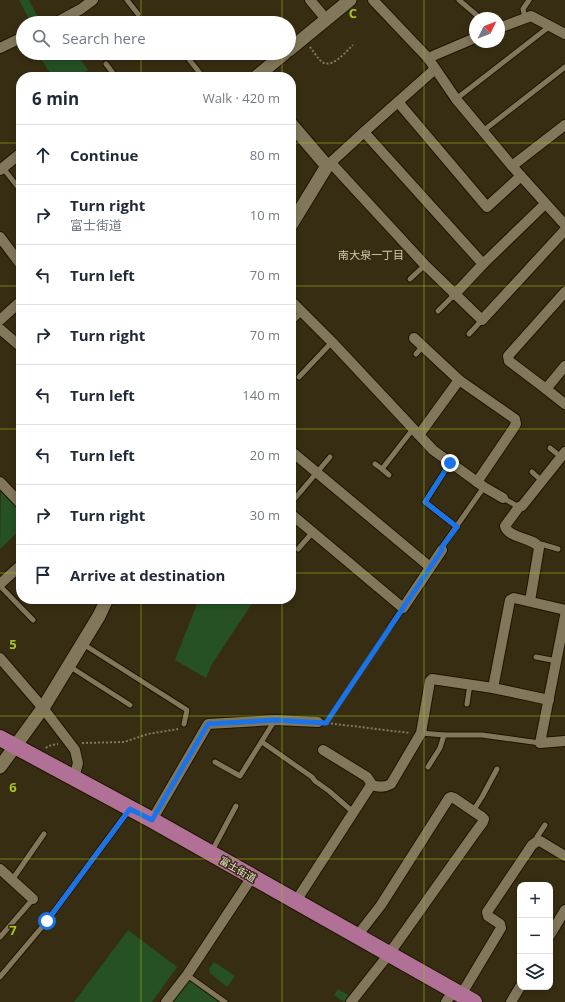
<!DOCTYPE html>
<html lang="en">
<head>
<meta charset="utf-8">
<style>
  :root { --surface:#fff; --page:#f2f2f3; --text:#1f2937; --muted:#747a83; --line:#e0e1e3 }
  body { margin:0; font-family:"Open Sans","Noto Sans JP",sans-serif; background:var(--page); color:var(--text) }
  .controls { position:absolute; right:12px; bottom:12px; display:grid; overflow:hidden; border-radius:8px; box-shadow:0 2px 6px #0003 }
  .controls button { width:36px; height:36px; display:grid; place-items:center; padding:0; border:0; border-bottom:1px solid var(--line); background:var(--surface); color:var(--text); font:20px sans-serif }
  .compass { position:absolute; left:469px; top:12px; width:36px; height:36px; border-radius:50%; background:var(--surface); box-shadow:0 2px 6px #0003; rotate:47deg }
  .stop { position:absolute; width:12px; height:12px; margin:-9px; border:3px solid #1a73e8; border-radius:50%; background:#fff }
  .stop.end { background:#1a73e8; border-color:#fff; box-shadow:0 1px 4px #0008 }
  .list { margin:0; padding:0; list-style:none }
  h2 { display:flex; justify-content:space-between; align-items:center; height:52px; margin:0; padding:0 16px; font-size:17px }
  h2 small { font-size:13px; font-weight:400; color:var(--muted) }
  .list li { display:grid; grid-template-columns:26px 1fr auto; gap:12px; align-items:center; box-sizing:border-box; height:60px; padding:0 16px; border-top:1px solid var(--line) }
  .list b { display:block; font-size:15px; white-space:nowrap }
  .list p { margin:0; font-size:13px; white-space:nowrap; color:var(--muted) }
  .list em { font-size:13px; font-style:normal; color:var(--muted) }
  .icon { flex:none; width:22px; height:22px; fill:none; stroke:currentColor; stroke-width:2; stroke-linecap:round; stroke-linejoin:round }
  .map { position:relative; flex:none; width:565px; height:1002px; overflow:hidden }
  .search { position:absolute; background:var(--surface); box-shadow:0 2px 6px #0003; left:16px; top:16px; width:280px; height:44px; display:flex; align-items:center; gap:10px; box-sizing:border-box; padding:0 14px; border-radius:22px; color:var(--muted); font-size:15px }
  .panel { position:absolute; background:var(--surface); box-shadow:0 2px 6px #0003; left:16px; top:72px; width:280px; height:532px; border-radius:16px }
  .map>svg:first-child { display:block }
  .green { fill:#255124 }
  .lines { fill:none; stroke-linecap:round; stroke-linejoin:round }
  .service-casing { stroke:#1e1500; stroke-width:7 }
  .minor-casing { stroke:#1e1500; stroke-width:12 }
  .tertiary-casing { stroke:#1e1500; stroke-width:15 }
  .primary-casing { stroke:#1e1500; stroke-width:18 }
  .path { stroke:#827a63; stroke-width:2; stroke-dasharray:2 2; stroke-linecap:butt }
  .service { stroke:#82775a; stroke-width:5 }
  .minor { stroke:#82775a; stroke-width:10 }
  .tertiary { stroke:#82775a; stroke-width:13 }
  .primary { stroke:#b17095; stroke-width:16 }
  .route { stroke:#1a73e8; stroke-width:5 }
  .grid { fill:none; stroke:#a8c71c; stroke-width:1; stroke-opacity:0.55 }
  .labels { text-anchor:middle; stroke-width:3; stroke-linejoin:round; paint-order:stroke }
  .street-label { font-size:10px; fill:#ede7d7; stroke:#372d12 }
  .neighbourhood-label { font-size:11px; fill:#d5caaa; stroke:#372d12 }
  .grid-label { font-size:13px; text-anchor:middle; font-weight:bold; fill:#a8c71c; stroke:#372d12; stroke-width:3; stroke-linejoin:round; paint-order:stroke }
</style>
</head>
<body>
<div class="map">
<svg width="565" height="1002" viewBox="0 0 565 1002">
  <rect width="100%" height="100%" fill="#372d12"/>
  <!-- green -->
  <g class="green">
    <polygon points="19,0 29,0 41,23 31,23"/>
    <polygon points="37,53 76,53 88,70 79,77 53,77"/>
    <polygon points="1,489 21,512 21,529 0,549"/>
    <polygon points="199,599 255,599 212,664 206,678 175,660"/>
    <polygon points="128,930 177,967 152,1002 74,1002"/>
    <polygon points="214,962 235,976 227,987 210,973 209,969"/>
    <polygon points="186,982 191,982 219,1002 172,1002"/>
    <polygon points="338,989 350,996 344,1002 334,995"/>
  </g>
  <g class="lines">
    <defs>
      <g id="service">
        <polyline points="127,0 138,14"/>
        <polyline points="459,0 480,18"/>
        <polyline points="525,18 523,9 529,0"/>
        <polyline points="184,53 203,77"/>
        <polyline points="106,64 116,77"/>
        <polyline points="456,99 550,26"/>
        <polyline points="483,131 565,67"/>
        <polyline points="3,168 21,191"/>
        <polyline points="410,279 425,265"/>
        <polyline points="438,311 454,295"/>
        <polyline points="291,323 302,312"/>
        <polyline points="469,334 482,320"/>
        <polyline points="416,354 423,346"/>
        <polyline points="299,377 332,342"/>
        <polyline points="550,448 561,457"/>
        <polyline points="450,463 425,502 457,527"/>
        <polyline points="375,464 382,469 413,429"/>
        <polyline points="382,469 389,475"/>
        <polyline points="532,472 542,481"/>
        <polyline points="503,498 519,507"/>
        <polyline points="291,503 330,457"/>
        <polyline points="538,545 541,544 558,549"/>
        <polyline points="298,549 313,532"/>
        <polyline points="442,550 442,547 484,487"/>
        <polyline points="0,586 33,620"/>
        <polyline points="390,627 403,608"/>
        <polyline points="83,644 187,710 184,724"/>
        <polyline points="536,657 557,661"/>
        <polyline points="69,666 130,705"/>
        <polyline points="467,704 470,684"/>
        <polyline points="421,733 444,735 482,735 540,743"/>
        <polyline points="262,742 312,777 315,781 329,791 353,812"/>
        <polyline points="215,762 240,776 275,720"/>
        <polyline points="428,767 440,748 444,735"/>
        <polyline points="473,811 482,797 497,769"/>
        <polyline points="536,842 537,837 545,825"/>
        <polyline points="212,851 236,806"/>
        <polyline points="12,880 44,834"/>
        <polyline points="0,937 33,899"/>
        <polyline points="187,975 225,1002"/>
        <polyline points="0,977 47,921 129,810"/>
      </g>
      <g id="minor">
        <polyline points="310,0 326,19"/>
        <polyline points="373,0 428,58 456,99 512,166 565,225"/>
        <polyline points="55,23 81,9 93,0"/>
        <polyline points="499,28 531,16 565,34"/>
        <polyline points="0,48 23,37"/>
        <polyline points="428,58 475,38"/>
        <polyline points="398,102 487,207 521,176"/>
        <polyline points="364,132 483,264"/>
        <polyline points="331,163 425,265 482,320 565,230"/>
        <polyline points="327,166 364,132 435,69"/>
        <polyline points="512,166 565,125"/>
        <polyline points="0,170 21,153"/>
        <polyline points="0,237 21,265"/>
        <polyline points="565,292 508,356 509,361 546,389 565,366"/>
        <polyline points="454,295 483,264 545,204"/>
        <polyline points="291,301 332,342 433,450 484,487 503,498"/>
        <polyline points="0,320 21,301"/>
        <polyline points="0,329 21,347"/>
        <polyline points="414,338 459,380 419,435"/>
        <polyline points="459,380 515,419 516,424 513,429 477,482"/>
        <polyline points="546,389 565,404"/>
        <polyline points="291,451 430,567"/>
        <polyline points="0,482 21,504"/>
        <polyline points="291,514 403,608 442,550"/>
        <polyline points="0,584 21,565"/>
        <path d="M 530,601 L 539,548 C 535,537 508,539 505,526 L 519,507 L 522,506 L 565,452"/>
        <polyline points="565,616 540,743 565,741"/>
        <polyline points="0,658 43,708 75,750 78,763 74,778"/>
        <polyline points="493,688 510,600 514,598 565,610"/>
        <polyline points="323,750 367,777 371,783 371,785"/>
        <polyline points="152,820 208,724 275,720 318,722"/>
        <polyline points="0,869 33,899"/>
        <path d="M 296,901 L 371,785 C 378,787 384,788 391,784 L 421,733 L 430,681 L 432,679 L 493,688 L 549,700"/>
        <polyline points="550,935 565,910"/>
        <polyline points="461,995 501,928 500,924 488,916 487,912 532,845 536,842 540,841 565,856"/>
        <polyline points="166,1002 187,975 252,877"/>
        <polyline points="351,1002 389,954 472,837 483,822 484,819 482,817 454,798 451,797 449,798 381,905 357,936"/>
        <polyline points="446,1002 454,990"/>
        <polyline points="511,1002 520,987"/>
      </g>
      <g id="tertiary">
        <polyline points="289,50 350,0"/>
        <polyline points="256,77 285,53"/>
        <polyline points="291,124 327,166 291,225"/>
        <polyline points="0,767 43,708 99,616 107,599"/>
      </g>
      <polyline id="primary" points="0,738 152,820 474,1002"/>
    </defs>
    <!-- service casing -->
    <use href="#service" class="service-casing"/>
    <!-- minor casing -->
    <use href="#minor" class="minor-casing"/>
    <!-- tertiary casing -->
    <use href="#tertiary" class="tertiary-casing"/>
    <!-- primary casing -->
    <use href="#primary" class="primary-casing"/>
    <!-- path -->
    <g class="path">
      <path d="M 310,47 C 314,52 318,59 322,62 C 333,69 346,51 353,45"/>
      <polyline points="327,720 386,633"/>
      <polyline points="327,723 410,733"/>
      <polyline points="82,743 124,742 148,734 178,729"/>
      <polyline points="46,748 48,746 58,744"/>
    </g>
    <!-- service -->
    <use href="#service" class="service"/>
    <!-- minor -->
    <use href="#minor" class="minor"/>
    <!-- tertiary -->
    <use href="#tertiary" class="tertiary"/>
    <!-- primary -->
    <use href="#primary" class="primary"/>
  </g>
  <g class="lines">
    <!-- route -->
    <polyline class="route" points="47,921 130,809 152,820 208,724 275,720 326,723 442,550 442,547 457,527 425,502 450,463"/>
  </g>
  <!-- grid -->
  <path class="grid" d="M 141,0 L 141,23M 282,0 L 282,23M 424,0 L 424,1002M 141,53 L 141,77M 282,53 L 282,77M 0,143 L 21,143M 291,143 L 565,143M 0,286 L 21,286M 291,286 L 565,286M 0,429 L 21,429M 291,429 L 565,429M 0,573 L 21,573M 291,573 L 565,573M 141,599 L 141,1002M 282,599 L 282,1002M 0,716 L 565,716M 0,859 L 565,859"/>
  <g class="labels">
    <!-- street labels -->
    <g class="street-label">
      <text transform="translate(238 869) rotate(30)" y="4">富士街道</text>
    </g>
    <!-- neighbourhood labels -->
    <g class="neighbourhood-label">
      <text x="371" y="259">南大泉一丁目</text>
    </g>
  </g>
  <g class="grid-label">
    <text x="353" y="18">C</text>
    <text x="13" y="649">5</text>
    <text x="13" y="792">6</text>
    <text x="13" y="935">7</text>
  </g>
</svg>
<div class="controls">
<button>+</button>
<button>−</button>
<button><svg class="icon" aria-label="layers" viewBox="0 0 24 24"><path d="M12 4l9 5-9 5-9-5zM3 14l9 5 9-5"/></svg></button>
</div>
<svg class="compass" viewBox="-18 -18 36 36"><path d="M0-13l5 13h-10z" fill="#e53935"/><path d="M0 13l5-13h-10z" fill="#747a83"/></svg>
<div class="stop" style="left:47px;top:921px"></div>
<div class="stop end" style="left:450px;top:463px"></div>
<div class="search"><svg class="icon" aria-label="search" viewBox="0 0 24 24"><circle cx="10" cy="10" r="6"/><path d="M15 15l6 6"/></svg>Search here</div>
<section class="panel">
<h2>6 min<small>Walk · 420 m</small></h2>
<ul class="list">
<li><svg class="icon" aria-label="ahead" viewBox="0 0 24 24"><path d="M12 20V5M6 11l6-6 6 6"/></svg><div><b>Continue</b></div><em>80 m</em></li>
<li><svg class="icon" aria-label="right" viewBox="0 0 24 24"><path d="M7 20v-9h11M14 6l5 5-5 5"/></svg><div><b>Turn right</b><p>富士街道</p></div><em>10 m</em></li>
<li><svg class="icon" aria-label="left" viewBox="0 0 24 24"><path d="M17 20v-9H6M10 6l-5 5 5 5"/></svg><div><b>Turn left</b></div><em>70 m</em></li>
<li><svg class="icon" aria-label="right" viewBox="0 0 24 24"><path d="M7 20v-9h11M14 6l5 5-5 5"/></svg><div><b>Turn right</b></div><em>70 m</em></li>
<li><svg class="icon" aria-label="left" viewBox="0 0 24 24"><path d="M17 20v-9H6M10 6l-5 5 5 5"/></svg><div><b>Turn left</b></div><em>140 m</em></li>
<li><svg class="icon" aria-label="left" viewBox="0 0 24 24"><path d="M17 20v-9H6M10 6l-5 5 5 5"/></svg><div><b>Turn left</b></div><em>20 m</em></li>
<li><svg class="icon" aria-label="right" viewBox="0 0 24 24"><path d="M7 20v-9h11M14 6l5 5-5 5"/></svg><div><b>Turn right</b></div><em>30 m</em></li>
<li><svg class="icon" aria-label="arrive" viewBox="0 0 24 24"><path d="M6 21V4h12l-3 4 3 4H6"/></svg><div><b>Arrive at destination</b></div></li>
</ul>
</section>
</div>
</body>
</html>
